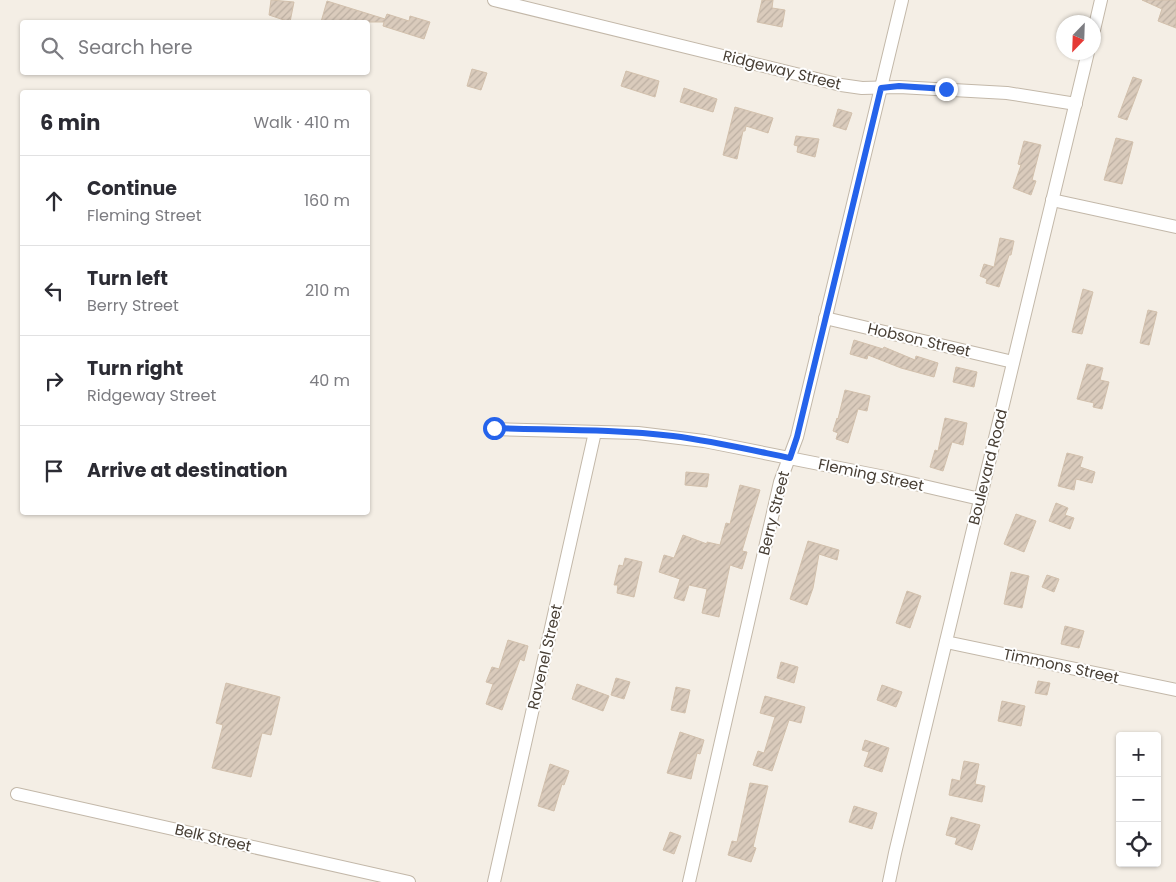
<!DOCTYPE html>
<html lang="en">
<head>
<meta charset="utf-8">
<style>
  :root { --surface:#fff; --page:#f2f2f3; --text:#2b2b33; --muted:#7c7c81; --line:#e1e1e2 }
  body { margin:0; font-family:Poppins,sans-serif; background:var(--page); color:var(--text) }
  .controls { position:absolute; right:15px; bottom:15px; display:grid; overflow:hidden; border-radius:5px; box-shadow:0 1px 4px #0004 }
  .controls button { width:45px; height:45px; display:grid; place-items:center; padding:0; border:0; border-bottom:1px solid var(--line); background:var(--surface); color:var(--text); font:25px sans-serif }
  .compass { position:absolute; left:1056px; top:15px; width:45px; height:45px; border-radius:50%; background:var(--surface); box-shadow:0 1px 4px #0004; rotate:203deg }
  .stop { position:absolute; width:15px; height:15px; margin:-11px; border:4px solid #2563eb; border-radius:50%; background:#fff }
  .stop.end { background:#2563eb; border-color:#fff; box-shadow:0 1px 5px #0008 }
  .list { margin:0; padding:0; list-style:none }
  h2 { display:flex; justify-content:space-between; align-items:center; height:65px; margin:0; padding:0 20px; font-size:21px }
  h2 small { font-size:16px; font-weight:400; color:var(--muted) }
  .list li { display:grid; grid-template-columns:32px 1fr auto; gap:15px; align-items:center; box-sizing:border-box; height:90px; padding:0 20px; border-top:1px solid var(--line) }
  .list b { display:block; font-size:19px; white-space:nowrap }
  .list p { margin:0; font-size:16px; white-space:nowrap; color:var(--muted) }
  .list em { font-size:16px; font-style:normal; color:var(--muted) }
  .icon { flex:none; width:28px; height:28px; fill:none; stroke:currentColor; stroke-width:2; stroke-linecap:round; stroke-linejoin:round }
  .map { position:relative; flex:none; width:1176px; height:882px; overflow:hidden }
  .search { position:absolute; background:var(--surface); box-shadow:0 1px 4px #0004; left:20px; top:20px; width:350px; height:55px; display:flex; align-items:center; gap:12px; box-sizing:border-box; padding:0 18px; border-radius:5px; color:var(--muted); font-size:19px }
  .panel { position:absolute; background:var(--surface); box-shadow:0 1px 4px #0004; left:20px; top:90px; width:350px; height:425px; border-radius:5px }
  .map>svg:first-child { display:block }
  .building { fill:url(#building-hatch); stroke:#d2c0ac }
  .lines { fill:none; stroke-linecap:round; stroke-linejoin:round }
  .minor-casing { stroke:#c3b8a9; stroke-width:14 }
  .minor { stroke:#fff; stroke-width:12 }
  .route { stroke:#2563eb; stroke-width:6 }
  .labels { text-anchor:middle; stroke-width:4; stroke-linejoin:round; paint-order:stroke }
  .street-label { font-size:15px; fill:#473e34; stroke:#fff }
</style>
</head>
<body>
<div class="map">
<svg width="1176" height="882" viewBox="0 0 1176 882">
  <defs>
    <pattern id="building-hatch" width="6" height="6" patternUnits="userSpaceOnUse" patternTransform="scale(1.25)"><rect width="6" height="6" fill="#dacbbc"/><path d="M-1 1l2-2M0 6l6-6M5 7l2-2" fill="none" stroke="#bcafa2"/></pattern>
  </defs>
  <rect width="100%" height="100%" fill="#f4eee5"/>
  <!-- building -->
  <g class="building">
    <polygon points="271,0 294,2 290,22 269,15"/>
    <polygon points="762,0 773,0 772,8 785,10 782,27 757,22"/>
    <polygon points="1142,0 1176,0 1176,28 1158,21 1162,9"/>
    <polygon points="327,1 385,19 387,14 409,21 410,16 430,22 424,39 383,26 384,22 321,22"/>
    <polygon points="472,69 487,73 481,90 467,86"/>
    <polygon points="626,71 659,81 655,97 621,86"/>
    <polygon points="1133,77 1142,80 1127,120 1118,117"/>
    <polygon points="684,88 717,99 713,112 680,102"/>
    <polygon points="735,107 773,118 768,133 746,126 745,131 743,131 737,159 723,155"/>
    <polygon points="838,109 852,113 846,130 833,126"/>
    <polygon points="796,136 819,139 815,157 797,152 798,146 794,145"/>
    <polygon points="1116,138 1133,142 1122,184 1104,180"/>
    <polygon points="1024,141 1041,145 1032,180 1036,181 1031,195 1013,188 1021,165 1018,164"/>
    <polygon points="1000,238 1014,241 1011,255 1009,255 999,287 986,283 987,279 980,276 984,264 994,267"/>
    <polygon points="1083,289 1093,292 1082,334 1072,332"/>
    <polygon points="1148,310 1157,312 1149,345 1140,343"/>
    <polygon points="854,340 883,349 884,347 915,360 916,356 938,363 934,377 901,368 868,355 867,359 850,354"/>
    <polygon points="1087,364 1103,368 1100,380 1109,382 1102,409 1093,407 1094,403 1077,399"/>
    <polygon points="956,367 977,372 974,387 953,382"/>
    <polygon points="845,390 870,396 867,411 858,409 848,443 836,439 838,433 833,431 837,418 838,419"/>
    <polygon points="945,418 967,423 963,445 952,442 943,471 930,467 935,450 938,451"/>
    <polygon points="1067,453 1083,457 1080,467 1095,472 1092,483 1076,479 1074,490 1058,486"/>
    <polygon points="686,472 709,474 707,487 685,485"/>
    <polygon points="740,485 760,490 742,551 747,552 742,569 730,565 719,617 702,613 707,589 689,585 684,601 674,598 680,579 659,572 664,555 674,558 683,535 707,544 707,542 720,545 726,523 730,524"/>
    <polygon points="1056,503 1068,508 1065,515 1074,518 1070,529 1049,521"/>
    <polygon points="1016,514 1036,521 1024,552 1004,544"/>
    <polygon points="808,541 839,550 837,560 819,554 813,588 807,605 790,599"/>
    <polygon points="625,558 642,562 634,597 617,593 618,585 614,585 619,565 623,566"/>
    <polygon points="1011,572 1029,576 1022,608 1004,604"/>
    <polygon points="1047,575 1059,579 1054,592 1042,587"/>
    <polygon points="907,591 921,596 910,628 896,623"/>
    <polygon points="1065,626 1084,631 1079,648 1061,644"/>
    <polygon points="508,640 528,646 524,661 520,659 502,710 486,704 493,684 486,682 492,667 499,669"/>
    <polygon points="781,662 798,667 794,683 777,678"/>
    <polygon points="616,678 630,682 624,699 611,695"/>
    <polygon points="1038,681 1050,683 1047,695 1035,693"/>
    <polygon points="226,683 280,697 271,735 262,733 251,777 212,768 223,725 216,723"/>
    <polygon points="577,684 609,696 603,711 572,699"/>
    <polygon points="882,685 902,692 896,707 877,700"/>
    <polygon points="676,687 690,690 685,713 671,710"/>
    <polygon points="765,696 805,707 801,723 789,720 772,771 753,765 758,751 764,753 775,717 760,713"/>
    <polygon points="1002,701 1025,706 1021,726 998,721"/>
    <polygon points="680,732 704,740 700,754 697,753 691,779 667,773"/>
    <polygon points="865,740 889,748 882,772 864,766 869,752 862,750"/>
    <polygon points="964,761 979,764 975,784 985,786 982,802 949,795 952,779 960,781"/>
    <polygon points="550,764 569,771 564,785 562,784 554,811 538,806"/>
    <polygon points="750,783 768,786 753,847 756,848 751,862 728,855 732,841 737,842"/>
    <polygon points="854,806 877,813 872,829 849,822"/>
    <polygon points="951,817 980,825 972,850 955,844 957,838 946,835"/>
    <polygon points="670,832 681,836 674,854 663,850"/>
  </g>
  <g class="lines">
    <defs>
      <g id="minor">
        <polyline points="494,0 841,85 862,88 899,87 1007,93 1076,104"/>
        <polyline points="1094,30 1101,0"/>
        <polyline points="1052,200 1176,227"/>
        <polyline points="825,318 1013,362"/>
        <polyline points="494,429 638,433 704,441 885,477 980,499"/>
        <polyline points="946,642 1176,690"/>
        <polyline points="17,794 409,882"/>
        <polyline points="494,882 595,432"/>
        <polyline points="689,882 780,482 797,437 902,0"/>
        <polyline points="889,882 895,853 1088,52"/>
      </g>
    </defs>
    <!-- minor casing -->
    <use href="#minor" class="minor-casing"/>
    <!-- minor -->
    <use href="#minor" class="minor"/>
  </g>
  <g class="lines">
    <!-- route -->
    <path class="route" d="M 494,428 C 554,430 614,429 673,436 C 712,441 751,450 790,458 L 797,437 L 881,88 L 899,86 L 946,89"/>
  </g>
  <g class="labels">
    <!-- street labels -->
    <g class="street-label">
      <text transform="translate(782 70) rotate(14)" y="5">Ridgeway Street</text>
      <text transform="translate(919 340) rotate(13)" y="5">Hobson Street</text>
      <text transform="translate(988 467) rotate(-76)" y="5">Boulevard Road</text>
      <text transform="translate(871 475) rotate(12)" y="5">Fleming Street</text>
      <text transform="translate(774 513) rotate(-76)" y="5">Berry Street</text>
      <text transform="translate(545 657) rotate(-77)" y="5">Ravenel Street</text>
      <text transform="translate(1061 666) rotate(12)" y="5">Timmons Street</text>
      <text transform="translate(213 838) rotate(13)" y="5">Belk Street</text>
    </g>
  </g>
</svg>
<div class="controls">
<button>+</button>
<button>−</button>
<button><svg class="icon" aria-label="locate" viewBox="0 0 24 24"><circle cx="12" cy="12" r="6"/><path d="M12 2v4M12 18v4M2 12h4M18 12h4"/></svg></button>
</div>
<svg class="compass" viewBox="-18 -18 36 36"><path d="M0-13l5 13h-10z" fill="#e53935"/><path d="M0 13l5-13h-10z" fill="#7c7c81"/></svg>
<div class="stop" style="left:494px;top:428px"></div>
<div class="stop end" style="left:946px;top:89px"></div>
<div class="search"><svg class="icon" aria-label="search" viewBox="0 0 24 24"><circle cx="10" cy="10" r="6"/><path d="M15 15l6 6"/></svg>Search here</div>
<section class="panel">
<h2>6 min<small>Walk · 410 m</small></h2>
<ul class="list">
<li><svg class="icon" aria-label="ahead" viewBox="0 0 24 24"><path d="M12 20V5M6 11l6-6 6 6"/></svg><div><b>Continue</b><p>Fleming Street</p></div><em>160 m</em></li>
<li><svg class="icon" aria-label="left" viewBox="0 0 24 24"><path d="M17 20v-9H6M10 6l-5 5 5 5"/></svg><div><b>Turn left</b><p>Berry Street</p></div><em>210 m</em></li>
<li><svg class="icon" aria-label="right" viewBox="0 0 24 24"><path d="M7 20v-9h11M14 6l5 5-5 5"/></svg><div><b>Turn right</b><p>Ridgeway Street</p></div><em>40 m</em></li>
<li><svg class="icon" aria-label="arrive" viewBox="0 0 24 24"><path d="M6 21V4h12l-3 4 3 4H6"/></svg><div><b>Arrive at destination</b></div></li>
</ul>
</section>
</div>
</body>
</html>
